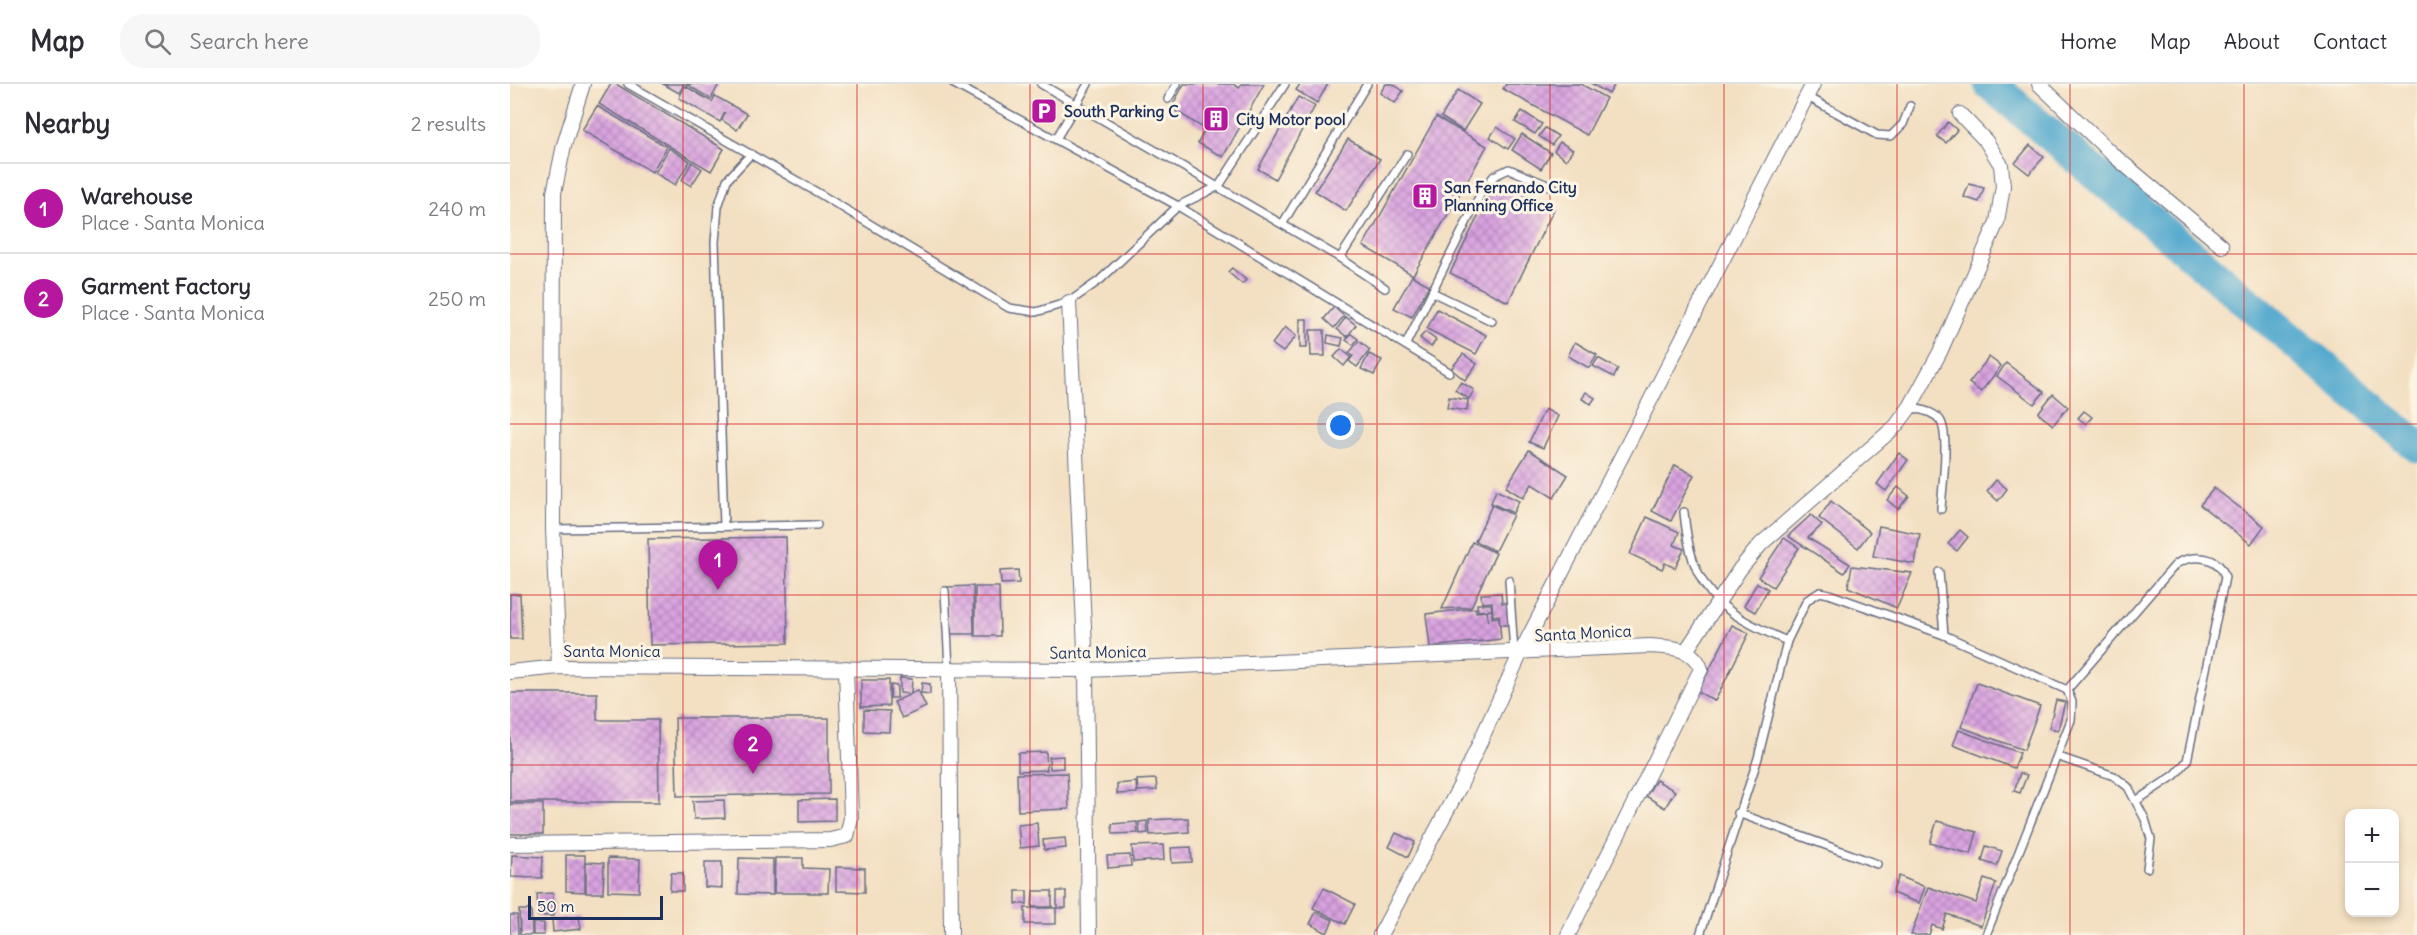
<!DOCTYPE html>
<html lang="en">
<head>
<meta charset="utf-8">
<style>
  :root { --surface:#fff; --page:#f7f7f7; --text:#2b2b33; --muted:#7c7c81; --line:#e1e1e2; --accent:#b5179e }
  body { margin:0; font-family:Delius,sans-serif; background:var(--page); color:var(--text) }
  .controls { position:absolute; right:18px; bottom:18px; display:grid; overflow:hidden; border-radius:12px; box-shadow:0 3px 9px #0003 }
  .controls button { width:54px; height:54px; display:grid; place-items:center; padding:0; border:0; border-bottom:2px solid var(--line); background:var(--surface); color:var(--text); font:30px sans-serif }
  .scale { position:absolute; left:18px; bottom:15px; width:135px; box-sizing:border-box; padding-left:6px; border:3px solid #1b2f5e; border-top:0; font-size:16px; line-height:21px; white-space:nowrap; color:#1b2f5e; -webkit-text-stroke:4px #fcf5e5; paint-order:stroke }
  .you { position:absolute; left:831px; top:342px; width:21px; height:21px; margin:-15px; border:4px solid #fff; border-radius:50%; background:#1a73e8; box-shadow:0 0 0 9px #1a73e833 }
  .badge { display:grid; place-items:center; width:39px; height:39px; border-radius:50%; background:var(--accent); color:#fff; font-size:20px; font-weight:700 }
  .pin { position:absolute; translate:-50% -50px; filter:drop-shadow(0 2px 3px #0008) }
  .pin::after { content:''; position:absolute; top:32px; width:21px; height:18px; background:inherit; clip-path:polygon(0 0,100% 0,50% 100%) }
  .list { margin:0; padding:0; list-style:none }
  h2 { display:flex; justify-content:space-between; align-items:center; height:78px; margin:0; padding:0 24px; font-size:26px }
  h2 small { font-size:20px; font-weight:400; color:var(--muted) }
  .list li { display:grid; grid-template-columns:39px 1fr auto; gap:18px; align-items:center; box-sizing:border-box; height:90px; padding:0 24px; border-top:2px solid var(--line) }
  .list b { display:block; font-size:22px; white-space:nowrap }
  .list p { margin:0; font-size:20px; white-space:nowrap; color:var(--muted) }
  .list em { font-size:20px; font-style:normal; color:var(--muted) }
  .icon { flex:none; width:33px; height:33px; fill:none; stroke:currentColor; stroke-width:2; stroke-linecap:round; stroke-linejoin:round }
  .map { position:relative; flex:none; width:1907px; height:851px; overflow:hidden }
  header { display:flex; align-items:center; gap:36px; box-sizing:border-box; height:84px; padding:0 30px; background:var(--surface); border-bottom:2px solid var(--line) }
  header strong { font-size:28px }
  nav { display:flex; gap:33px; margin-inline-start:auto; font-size:21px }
  .search { width:420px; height:54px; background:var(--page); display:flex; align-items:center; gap:15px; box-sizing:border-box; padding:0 21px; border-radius:24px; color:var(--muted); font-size:22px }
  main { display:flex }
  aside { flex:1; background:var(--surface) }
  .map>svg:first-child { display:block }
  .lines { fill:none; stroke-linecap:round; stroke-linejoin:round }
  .river { stroke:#50a7cd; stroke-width:33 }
  .building { fill:url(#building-cross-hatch) }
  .service-casing { stroke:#676d81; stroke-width:10 }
  .minor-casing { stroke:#676d81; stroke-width:16 }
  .service { stroke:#fff; stroke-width:7 }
  .minor { stroke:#fff; stroke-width:14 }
  .grid { fill:none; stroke:#d62828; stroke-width:1.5; stroke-opacity:0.55 }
  .labels { text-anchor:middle; stroke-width:6; stroke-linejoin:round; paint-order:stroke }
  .poi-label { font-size:16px; font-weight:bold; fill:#1b2f5e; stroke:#fcf5e5; text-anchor:start }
  .street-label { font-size:16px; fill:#1b2f5e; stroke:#fcf5e5 }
</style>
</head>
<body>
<header>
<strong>Map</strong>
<div class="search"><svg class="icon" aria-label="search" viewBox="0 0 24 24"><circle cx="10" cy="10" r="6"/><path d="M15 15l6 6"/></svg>Search here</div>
<nav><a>Home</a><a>Map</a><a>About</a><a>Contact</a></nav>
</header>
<main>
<aside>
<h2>Nearby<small>2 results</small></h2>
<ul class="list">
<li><span class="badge">1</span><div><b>Warehouse</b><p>Place · Santa Monica</p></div><em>240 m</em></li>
<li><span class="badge">2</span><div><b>Garment Factory</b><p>Place · Santa Monica</p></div><em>250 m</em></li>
</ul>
</aside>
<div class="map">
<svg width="1907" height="851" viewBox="0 0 1907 851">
  <defs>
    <pattern id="building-cross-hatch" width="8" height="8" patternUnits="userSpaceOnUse" patternTransform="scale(1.5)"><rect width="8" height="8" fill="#daa3e0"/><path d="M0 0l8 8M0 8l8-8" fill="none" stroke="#b085b9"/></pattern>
  </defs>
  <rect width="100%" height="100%" fill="#fcf5e5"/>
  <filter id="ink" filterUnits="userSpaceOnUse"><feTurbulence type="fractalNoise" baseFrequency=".0167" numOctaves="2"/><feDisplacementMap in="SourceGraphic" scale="12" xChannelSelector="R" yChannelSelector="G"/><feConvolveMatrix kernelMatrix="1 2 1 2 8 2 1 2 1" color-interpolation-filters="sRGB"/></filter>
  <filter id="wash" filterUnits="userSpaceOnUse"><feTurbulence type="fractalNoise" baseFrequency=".008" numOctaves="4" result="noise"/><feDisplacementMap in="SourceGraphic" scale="24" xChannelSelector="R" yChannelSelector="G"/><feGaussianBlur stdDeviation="1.35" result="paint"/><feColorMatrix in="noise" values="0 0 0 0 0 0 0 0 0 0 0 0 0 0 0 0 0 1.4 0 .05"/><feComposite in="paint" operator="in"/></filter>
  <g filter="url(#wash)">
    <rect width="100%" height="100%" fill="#f3dfc1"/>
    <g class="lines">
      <!-- river -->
      <polyline class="river" points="1480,0 1907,362"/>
    </g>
    <g id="blocks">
      <!-- building -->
      <g class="building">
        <polygon points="101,0 106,0 214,65 201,87 89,20"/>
        <polygon points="153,0 174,0 169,9"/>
        <polygon points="176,0 209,0 201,15"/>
        <polygon points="674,0 723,0 729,4 731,0 754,0 713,73 688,59 695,45 661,24"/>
        <polygon points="790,0 818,0 807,19 786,6"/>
        <polygon points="876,0 883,0 893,7 885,19 870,9"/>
        <polygon points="996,0 1071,0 1096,14 1077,51 993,5"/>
        <polygon points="1082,0 1105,0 1099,10"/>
        <polygon points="175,2 202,18 205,12 237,30 227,46 212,36 215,28 210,38 169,14"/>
        <polygon points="948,6 970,20 953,47 931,33"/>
        <polygon points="788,13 805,22 765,95 748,85"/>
        <polygon points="87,22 157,63 142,88 72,46"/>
        <polygon points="1012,27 1032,40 1025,50 1005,38"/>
        <polygon points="926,33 977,62 903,191 853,162"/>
        <polygon points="1438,38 1447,46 1436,59 1427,52"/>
        <polygon points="987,43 1005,55 998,65 980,53"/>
        <polygon points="1035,44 1048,52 1042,61 1029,52"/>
        <polygon points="1012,50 1041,69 1031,85 1002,66"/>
        <polygon points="838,55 870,75 836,127 805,107"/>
        <polygon points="1050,58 1063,66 1056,76 1044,67"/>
        <polygon points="1520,61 1534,73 1519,90 1505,79"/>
        <polygon points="159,64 180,77 165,101 145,89"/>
        <polygon points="182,78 192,85 181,102 172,96"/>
        <polygon points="986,96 1044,125 998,218 940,189"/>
        <polygon points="1459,100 1474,104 1469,118 1454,113"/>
        <polygon points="722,184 736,196 732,200 718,188"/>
        <polygon points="902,192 919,201 902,233 884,224"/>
        <polygon points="824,223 834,232 824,244 814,235"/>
        <polygon points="927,225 976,251 966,270 917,245"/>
        <polygon points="836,233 846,241 837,253 827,245"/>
        <rect x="790" y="235" width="7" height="29"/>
        <polygon points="775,243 786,252 773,268 762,260"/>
        <polygon points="800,246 814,246 815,272 801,272"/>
        <polygon points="915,248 926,256 921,263 910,254"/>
        <polygon points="841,250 848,255 843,261 836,256"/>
        <polygon points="818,251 833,254 831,262 817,259"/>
        <polygon points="849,257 860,266 847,283 839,277 843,272 839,269"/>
        <polygon points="1065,258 1087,271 1079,284 1058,272"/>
        <polygon points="831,265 841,273 834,282 824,273"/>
        <polygon points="859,270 872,276 864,291 851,285"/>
        <polygon points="953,270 967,280 955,296 941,285"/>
        <polygon points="1479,273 1491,282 1471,308 1459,299"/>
        <polygon points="1088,274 1108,285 1104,293 1083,282"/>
        <polygon points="1496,279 1534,308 1524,320 1487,292"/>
        <polygon points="951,298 964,306 959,315 945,306"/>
        <polygon points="1076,308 1085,314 1081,320 1072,315"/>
        <polygon points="1543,310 1558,323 1543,341 1528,329"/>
        <polygon points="939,313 958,316 957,327 937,324"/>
        <polygon points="1035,325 1048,332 1033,364 1019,358"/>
        <polygon points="1574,327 1582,333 1576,340 1568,334"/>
        <polygon points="1019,366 1058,391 1044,414 1022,400 1013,414 996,403"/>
        <polygon points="1389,369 1398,376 1376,407 1367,400"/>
        <polygon points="1165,381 1184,391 1161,437 1142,427"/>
        <polygon points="1486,396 1497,405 1488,417 1477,407"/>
        <polygon points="1388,403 1399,412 1388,425 1377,416"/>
        <polygon points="1704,404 1754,442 1741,460 1690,421"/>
        <polygon points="986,406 1009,417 1003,429 981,419"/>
        <polygon points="1321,417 1360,448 1348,464 1309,434"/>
        <polygon points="982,421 1003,431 985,467 965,457"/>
        <polygon points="1301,431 1312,441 1298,454 1340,480 1334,489 1278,452"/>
        <polygon points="1137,433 1169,448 1164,461 1174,465 1165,484 1155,479 1152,485 1120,470"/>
        <polygon points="1369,442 1410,450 1405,480 1363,472"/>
        <polygon points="1450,446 1458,453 1447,467 1438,460"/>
        <polygon points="276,453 278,559 140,561 138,455"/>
        <polygon points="1274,454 1289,464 1263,503 1248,493"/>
        <polygon points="962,458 986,469 961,523 932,525"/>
        <polygon points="1342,482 1402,489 1387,524 1338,503"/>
        <polygon points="508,486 509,499 491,500 490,487"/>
        <polygon points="1247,499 1258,505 1245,528 1234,522"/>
        <polygon points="463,502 464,550 438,550 437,503"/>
        <polygon points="465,503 489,503 490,552 465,552"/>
        <polygon points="991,509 992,519 999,519 1000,541 990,541 989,531 983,532 982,518 972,519 971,510"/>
        <polygon points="0,510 10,510 12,555 0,555"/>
        <polygon points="967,520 981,520 982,526 968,527"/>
        <polygon points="966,524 966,528 976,527 978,537 977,527 982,526 982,534 989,533 991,555 920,563 916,530"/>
        <polygon points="1222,541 1239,549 1205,617 1188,608"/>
        <polygon points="390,594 402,595 401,609 408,606 416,623 392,634 384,618 401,610 390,609"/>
        <polygon points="351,596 379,596 379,622 351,623"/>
        <polygon points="412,599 420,600 420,610 411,609"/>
        <polygon points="1467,599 1530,622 1514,666 1451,643"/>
        <polygon points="381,601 387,602 387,614 380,614"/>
        <polygon points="0,609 87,609 87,636 148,636 149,718 0,718"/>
        <polygon points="1546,616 1555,618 1548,646 1539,644"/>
        <polygon points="354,626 380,627 379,648 354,647"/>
        <polygon points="165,634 319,634 319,710 167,712"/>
        <polygon points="1449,646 1510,669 1504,684 1443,661"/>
        <polygon points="536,668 537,686 508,687 508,669"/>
        <polygon points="553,672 553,684 540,685 539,673"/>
        <polygon points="557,689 559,725 508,727 507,690"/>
        <polygon points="1510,689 1517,691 1510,709 1504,707"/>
        <polygon points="646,695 647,706 628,707 627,696"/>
        <polygon points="1146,696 1165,707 1155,724 1136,712"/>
        <polygon points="626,698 627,709 607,710 607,700"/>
        <polygon points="325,715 325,737 289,738 289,716"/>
        <polygon points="214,716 215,734 184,735 183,717"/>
        <rect x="0" y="720" width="33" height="30"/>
        <polygon points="678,734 679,748 640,751 639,736"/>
        <polygon points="637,737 638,749 630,750 629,738"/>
        <polygon points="1427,737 1467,748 1461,770 1420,759"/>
        <polygon points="627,738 628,749 603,750 602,740"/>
        <polygon points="527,739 529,762 510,764 508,741"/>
        <polygon points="886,749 905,758 898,773 879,763"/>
        <polygon points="555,754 556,764 534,766 533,756"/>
        <polygon points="653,761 654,776 623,778 622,762"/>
        <polygon points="1476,762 1492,767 1487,782 1472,777"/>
        <polygon points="681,763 682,778 662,779 661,764"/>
        <polygon points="2,771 33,773 32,794 1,793"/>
        <polygon points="56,771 75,771 75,808 56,807"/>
        <polygon points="620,771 621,782 598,784 597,772"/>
        <polygon points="98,774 130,775 129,808 98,807"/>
        <polygon points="229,774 263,775 263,811 228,810"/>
        <polygon points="265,774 293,774 293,784 319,785 318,809 264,809"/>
        <polygon points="76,778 94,779 93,809 76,809"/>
        <polygon points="195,778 212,778 212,804 195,803"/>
        <polygon points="326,783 355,784 355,808 326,807"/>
        <polygon points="161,789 173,789 173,807 160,807"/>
        <polygon points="1389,792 1415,803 1409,819 1382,809"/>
        <polygon points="1474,795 1486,799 1471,842 1437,830 1432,845 1422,841 1419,851 1401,851 1418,803 1466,819"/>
        <polygon points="814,804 845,820 835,840 803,824"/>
        <rect x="506" y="807" width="11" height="13"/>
        <polygon points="523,807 542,807 542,823 522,823"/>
        <rect x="547" y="807" width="9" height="17"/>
        <polygon points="43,809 44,832 28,832 27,810"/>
        <rect x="515" y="824" width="31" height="16"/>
        <polygon points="9,826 21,826 22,851 10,851"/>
        <polygon points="806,828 823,836 817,849 800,840"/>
        <polygon points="0,831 7,831 8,851 0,851"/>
        <polygon points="69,833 71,845 43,848 42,835"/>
        <rect x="23" y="839" width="11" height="12"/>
      </g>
    </g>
  </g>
  <g filter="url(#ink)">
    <use href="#blocks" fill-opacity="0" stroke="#676d81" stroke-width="1.5"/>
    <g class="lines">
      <defs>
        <g id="service">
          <polyline points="118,0 310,110 499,224 526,228 559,218 590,196 668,122 709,102 775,0"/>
          <polyline points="444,0 668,122 939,288"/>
          <polyline points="531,0 830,174 897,70"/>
          <polyline points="1298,13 1367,51 1381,52 1393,40 1400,22"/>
          <polyline points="658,15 667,0"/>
          <polyline points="546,55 578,0"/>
          <polyline points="773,139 857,0"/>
          <polyline points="830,174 875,204"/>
          <polyline points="922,208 982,237"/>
          <polyline points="896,260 972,107 984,92 999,85 1045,104"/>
          <path d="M 1400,323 C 1410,326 1423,327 1430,336 C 1440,351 1432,406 1431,425"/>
          <path d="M 1174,428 C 1181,506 1208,528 1277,557"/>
          <polyline points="214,442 205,158 208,123 217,96 241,70"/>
          <polyline points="43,445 307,441"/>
          <polyline points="1429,488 1434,551 1557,606 1562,618 1561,636 1476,851"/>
          <polyline points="999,496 1004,568"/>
          <polyline points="435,507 439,584"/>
          <path d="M 1557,606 L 1666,480 C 1683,470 1709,471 1715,493 L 1677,677 L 1665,691 L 1626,717"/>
          <polyline points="1549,673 1604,692 1618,703 1635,735 1641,755 1637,784"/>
          <polyline points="1228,729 1367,780"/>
          <polyline points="1190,851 1248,674 1277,557 1297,516 1310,508 1319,510 1434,551"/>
        </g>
        <g id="minor">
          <polyline points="1529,0 1602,70 1712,162"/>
          <polyline points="559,218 576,586 579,851"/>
          <polyline points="1176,567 1230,485 1251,460 1386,342 1400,323 1430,268 1487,138 1493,102 1491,81 1476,57 1450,30"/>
          <polyline points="49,583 43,445 44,109 54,61 73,0"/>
          <polyline points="439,584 441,851"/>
          <path d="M 0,588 L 49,583 L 576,586 L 1140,562 C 1159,563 1184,563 1191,585 L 1058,851"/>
          <polyline points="0,760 320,756 337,752 341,734 336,584"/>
          <polyline points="870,851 950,702 1011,568 1303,0"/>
        </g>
      </defs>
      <!-- service casing -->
      <use href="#service" class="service-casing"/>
      <!-- minor casing -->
      <use href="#minor" class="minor-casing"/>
      <!-- service -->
      <use href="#service" class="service"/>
      <!-- minor -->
      <use href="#minor" class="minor"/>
    </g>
  </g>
  <!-- grid -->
  <path class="grid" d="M 173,0 L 173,851M 347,0 L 347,851M 520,0 L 520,851M 693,0 L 693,851M 867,0 L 867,851M 1040,0 L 1040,851M 1214,0 L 1214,851M 1387,0 L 1387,851M 1560,0 L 1560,851M 1734,0 L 1734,851M 0,170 L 1907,170M 0,340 L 1907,340M 0,511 L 1907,511M 0,681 L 1907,681"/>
  <!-- icons -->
  <defs>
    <symbol id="parking-square" viewBox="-11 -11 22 22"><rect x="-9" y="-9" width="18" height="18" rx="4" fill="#b5179e" stroke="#fcf5e5"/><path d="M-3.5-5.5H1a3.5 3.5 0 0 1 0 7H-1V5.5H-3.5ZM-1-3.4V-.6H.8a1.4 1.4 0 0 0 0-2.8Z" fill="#fff"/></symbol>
    <symbol id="building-square" viewBox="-11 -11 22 22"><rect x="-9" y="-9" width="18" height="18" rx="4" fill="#b5179e" stroke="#fcf5e5"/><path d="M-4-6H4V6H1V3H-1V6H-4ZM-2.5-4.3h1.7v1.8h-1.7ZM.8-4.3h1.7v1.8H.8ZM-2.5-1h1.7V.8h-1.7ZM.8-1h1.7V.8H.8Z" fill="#fff"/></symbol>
  </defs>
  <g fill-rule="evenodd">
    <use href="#parking-square" x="519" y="12" width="30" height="30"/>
    <use href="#building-square" x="691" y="20" width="30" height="30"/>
    <use href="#building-square" x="900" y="97" width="30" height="30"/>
  </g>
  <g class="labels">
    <!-- poi labels -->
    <g class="poi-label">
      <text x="554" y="33">South Parking C</text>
      <text x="726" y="41">City Motor pool</text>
      <text x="934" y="109">San Fernando City<tspan x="934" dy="18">Planning Office</tspan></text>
    </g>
    <!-- street labels -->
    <g class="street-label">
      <text transform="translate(1073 549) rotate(-3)" y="6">Santa Monica</text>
      <text x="102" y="573">Santa Monica</text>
      <text transform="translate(588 568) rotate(-1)" y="6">Santa Monica</text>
    </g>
  </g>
</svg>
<div class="controls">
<button>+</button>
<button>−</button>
</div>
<div class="scale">50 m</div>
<div class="you"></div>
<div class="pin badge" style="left:208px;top:506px">1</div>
<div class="pin badge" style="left:243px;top:690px">2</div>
</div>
</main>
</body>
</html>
